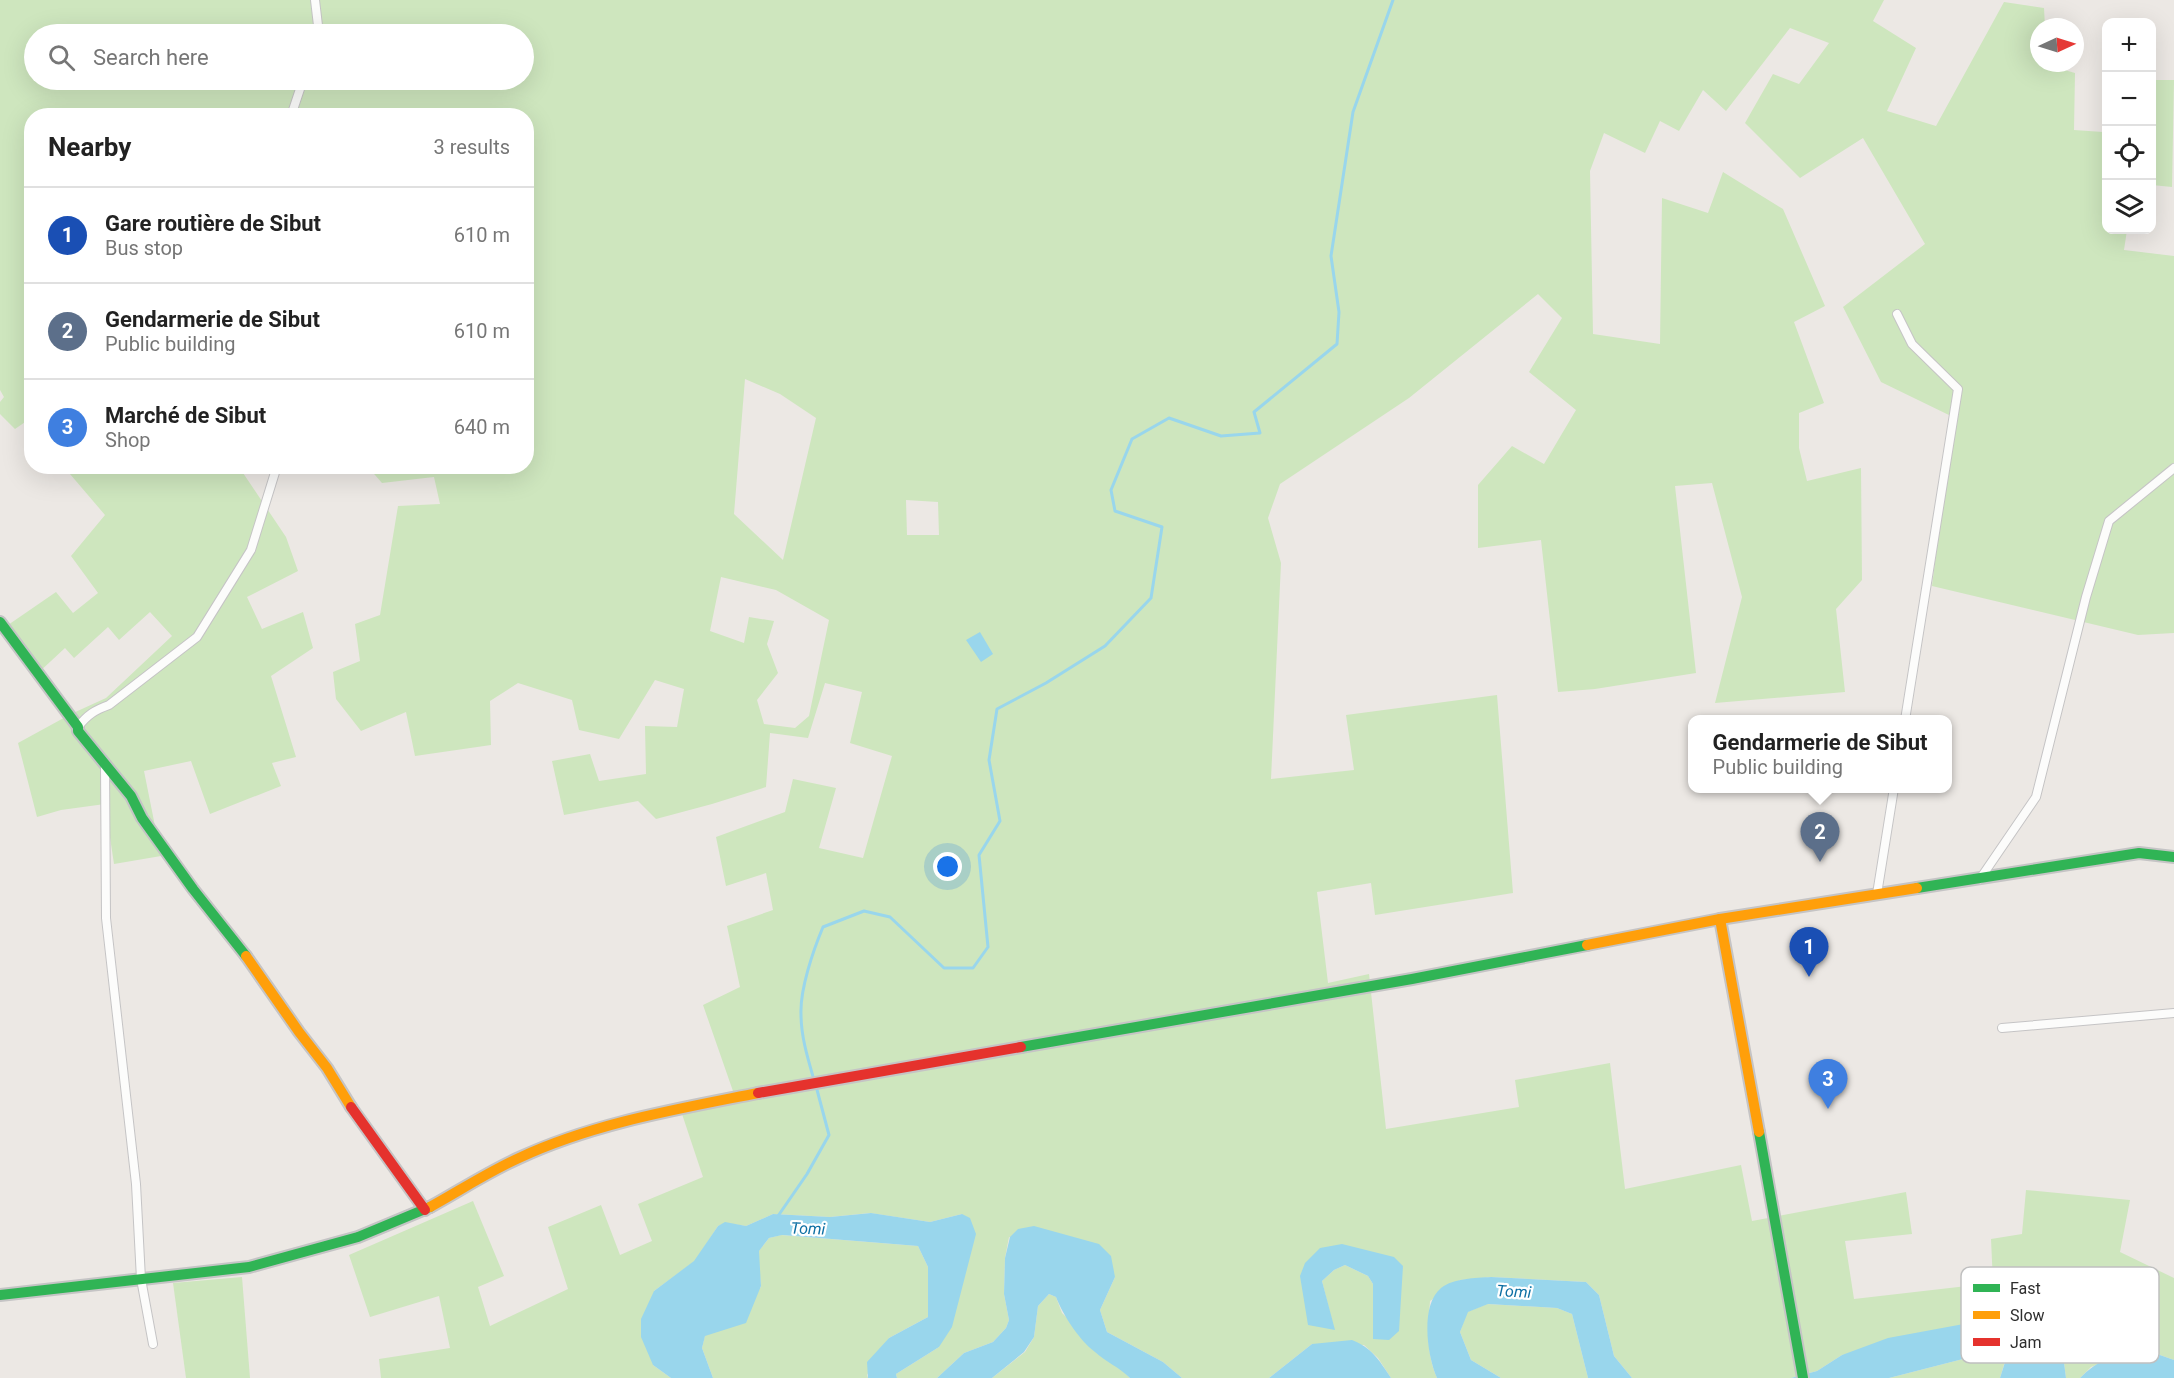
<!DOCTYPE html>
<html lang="en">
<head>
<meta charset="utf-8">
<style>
  :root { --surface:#fff; --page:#f6f6f6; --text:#222; --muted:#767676; --line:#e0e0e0; --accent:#b45309 }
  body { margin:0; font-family:Roboto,sans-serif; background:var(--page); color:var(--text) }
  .controls { position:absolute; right:18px; top:18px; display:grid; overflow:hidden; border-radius:12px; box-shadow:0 6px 24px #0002 }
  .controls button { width:54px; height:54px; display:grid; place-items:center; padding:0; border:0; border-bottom:2px solid var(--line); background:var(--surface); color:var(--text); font:30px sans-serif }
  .compass { position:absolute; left:2030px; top:18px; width:54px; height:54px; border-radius:50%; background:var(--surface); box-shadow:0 6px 24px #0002; rotate:86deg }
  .you { position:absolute; left:948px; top:867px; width:21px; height:21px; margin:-15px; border:4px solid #fff; border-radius:50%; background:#1a73e8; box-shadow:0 0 0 9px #1a73e833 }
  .badge { display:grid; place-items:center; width:39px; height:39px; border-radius:50%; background:var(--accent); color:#fff; font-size:20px; font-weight:700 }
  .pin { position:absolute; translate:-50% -50px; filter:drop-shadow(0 2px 3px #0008) }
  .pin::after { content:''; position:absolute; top:32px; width:21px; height:18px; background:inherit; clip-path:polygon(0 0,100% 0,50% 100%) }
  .popup { position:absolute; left:1688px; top:715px; width:264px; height:78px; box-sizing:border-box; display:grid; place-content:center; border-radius:12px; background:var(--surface); filter:drop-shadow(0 2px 4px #0005); font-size:20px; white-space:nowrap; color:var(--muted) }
  .popup b { font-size:22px; color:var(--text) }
  .popup::after { content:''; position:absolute; left:50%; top:100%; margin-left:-12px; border:12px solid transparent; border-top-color:var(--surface) }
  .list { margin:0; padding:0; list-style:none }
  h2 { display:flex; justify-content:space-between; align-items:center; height:78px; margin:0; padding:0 24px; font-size:26px }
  h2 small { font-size:20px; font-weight:400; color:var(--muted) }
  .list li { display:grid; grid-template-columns:39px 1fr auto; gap:18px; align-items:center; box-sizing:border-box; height:96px; padding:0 24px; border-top:2px solid var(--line) }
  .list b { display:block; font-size:22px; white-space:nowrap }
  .list p { margin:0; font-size:20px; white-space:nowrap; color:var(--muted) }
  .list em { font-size:20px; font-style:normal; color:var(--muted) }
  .icon { flex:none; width:33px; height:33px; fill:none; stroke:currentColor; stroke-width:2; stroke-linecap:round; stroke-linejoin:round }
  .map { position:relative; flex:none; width:2174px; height:1378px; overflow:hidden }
  .search { position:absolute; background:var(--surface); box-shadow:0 6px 24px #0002; left:24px; top:24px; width:510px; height:66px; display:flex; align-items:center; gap:15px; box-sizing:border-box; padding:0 21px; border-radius:33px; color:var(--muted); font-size:22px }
  .panel { position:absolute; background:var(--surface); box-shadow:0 6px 24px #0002; left:24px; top:108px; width:510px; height:366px; border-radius:24px }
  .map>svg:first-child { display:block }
  .green { fill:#cee6be; fill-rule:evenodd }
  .water { fill:#99d6ec }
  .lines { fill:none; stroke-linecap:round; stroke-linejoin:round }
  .stream { stroke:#99d6ec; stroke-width:3 }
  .street-casing { stroke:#c5c4c5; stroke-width:10 }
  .fast-casing { stroke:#c5c4c5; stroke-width:14 }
  .slow-casing { stroke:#c5c4c5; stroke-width:14 }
  .jam-casing { stroke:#c5c4c5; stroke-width:14 }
  .street { stroke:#fcfcfb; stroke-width:8 }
  .fast { stroke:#30b455; stroke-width:10 }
  .slow { stroke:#ff9f0a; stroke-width:10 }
  .jam { stroke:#e5322d; stroke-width:10 }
  .labels { text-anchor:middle; stroke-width:4.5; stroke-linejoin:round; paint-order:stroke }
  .water-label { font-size:16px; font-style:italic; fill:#0d6fa3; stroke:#fff }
  .key { fill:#fff; stroke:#c0c0c0; stroke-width:1.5 }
  .key-label { font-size:16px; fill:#2e2e2e }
</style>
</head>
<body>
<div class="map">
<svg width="2174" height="1378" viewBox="0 0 2174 1378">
  <rect width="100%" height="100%" fill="#ece8e4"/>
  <!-- green -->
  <g class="green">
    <path d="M 0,0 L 1884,0 L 1873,21 L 1916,48 L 1887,111 L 1936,126 L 2004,2 L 2044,8 L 2045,27 L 2039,27 L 2039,63 L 2047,63 L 2047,65 L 2075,73 L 2074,130 L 2103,132 L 2106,92 L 2106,230 L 2127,230 L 2124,250 L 2174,256 L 2174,633 L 2138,635 L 1932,586 L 1953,417 L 1881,382 L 1843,307 L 1925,244 L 1863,138 L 1800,178 L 1745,123 L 1773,74 L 1799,84 L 1829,43 L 1790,28 L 1726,111 L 1703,90 L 1679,131 L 1660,121 L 1645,153 L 1604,133 L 1590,171 L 1593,334 L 1660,344 L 1662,198 L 1708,213 L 1723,172 L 1783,209 L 1825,306 L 1794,322 L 1824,403 L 1799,413 L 1799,448 L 1807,481 L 1861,468 L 1862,580 L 1836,609 L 1845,692 L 1715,703 L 1742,597 L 1712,483 L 1675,486 L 1696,673 L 1595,689 L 1558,692 L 1541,540 L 1478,548 L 1478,485 L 1512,446 L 1544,464 L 1576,410 L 1529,372 L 1562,318 L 1538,294 L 1409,398 L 1280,484 L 1268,518 L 1281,563 L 1271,779 L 1354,770 L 1346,715 L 1497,695 L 1513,893 L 1375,915 L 1371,883 L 1317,892 L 1328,983 L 1369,974 L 1386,1129 L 1519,1107 L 1515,1080 L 1610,1063 L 1625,1189 L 1741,1165 L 1752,1221 L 1906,1192 L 1912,1234 L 1845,1241 L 1854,1299 L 1993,1283 L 1991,1239 L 2022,1234 L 2026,1190 L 2130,1200 L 2120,1252 L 2174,1278 L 2174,1360 L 2140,1348 L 2091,1367 L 2080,1378 L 2066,1378 L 2063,1355 L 2067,1317 L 1842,1355 L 1817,1371 L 1791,1378 L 1632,1378 L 1614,1356 L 1599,1295 L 1586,1282 L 1491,1277 L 1460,1280 L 1430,1301 C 1428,1328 1426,1353 1437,1378 L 1391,1378 L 1378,1358 L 1364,1345 L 1312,1344 L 1269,1378 L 1182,1378 L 1163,1362 L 1107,1332 L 1100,1310 L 1115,1277 L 1009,1237 L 1005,1258 L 1004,1294 L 1009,1320 L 1006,1328 L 993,1342 L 964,1353 L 937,1378 L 897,1378 L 896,1374 L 939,1347 L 962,1214 L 930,1222 L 870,1213 L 830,1217 L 773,1214 L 746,1226 L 725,1223 L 718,1226 L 695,1261 L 654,1291 L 653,1365 L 671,1378 L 381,1378 L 379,1359 L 450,1348 L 439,1296 L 370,1317 L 349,1255 L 473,1201 L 504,1276 L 478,1287 L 490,1326 L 568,1289 L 548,1227 L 601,1205 L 620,1255 L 652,1241 L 638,1204 L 703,1177 L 679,1105 L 734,1094 L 703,1005 L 740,987 L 727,926 L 773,910 L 766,873 L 726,886 L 716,837 L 785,812 L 793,779 L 836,788 L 819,848 L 863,858 L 892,756 L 850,743 L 862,692 L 825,683 L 808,738 L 770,733 L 766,787 L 712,804 L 656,819 L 638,801 L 564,815 L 552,761 L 590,754 L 599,781 L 646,774 L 645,726 L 677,727 L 684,689 L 655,680 L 619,739 L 579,730 L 572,700 L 518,683 L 490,701 L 491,745 L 415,756 L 406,712 L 361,731 L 336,699 L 333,672 L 360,661 L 355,624 L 380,615 L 398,506 L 440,504 L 434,477 L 382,483 L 368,467 L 526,466 L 526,116 L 32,116 L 31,418 L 15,429 L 0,414 L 0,402 L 4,397 L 0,390 ZM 34,34 L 524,34 L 524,80 L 34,80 ZM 745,379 L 780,394 L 816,418 L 783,560 L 734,514 ZM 906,500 L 938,502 L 939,535 L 907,535 ZM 721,577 L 776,590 L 829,620 L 809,716 L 795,728 L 764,724 L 757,700 L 778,673 L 767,644 L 774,621 L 749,617 L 744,643 L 710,631 ZM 1305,1263 L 1403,1266 L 1373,1339 L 1373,1284 L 1368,1276 L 1345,1265 L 1334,1270 L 1322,1281 L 1334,1330 Z"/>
    <polygon points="2152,80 2174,80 2172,187 2152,185"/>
    <polygon points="64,467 239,467 286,537 298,571 247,597 262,629 303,612 313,648 271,676 296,757 272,763 281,786 210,814 191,761 144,771 161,856 114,864 105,804 61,810 37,817 18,743 71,714 106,698 172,636 150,612 119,640 108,627 74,658 65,648 37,674 8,625 56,592 73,613 98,593 71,556 105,515"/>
    <polygon points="781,1235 918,1246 928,1267 928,1317 889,1338 867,1375 868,1378 713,1378 702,1348 705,1335 761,1287 758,1252 769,1238"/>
    <polygon points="242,1277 250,1378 186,1378 173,1283"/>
    <polygon points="1049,1294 1056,1297 1062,1313 1130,1378 992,1378 1025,1352 1034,1337 1038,1306"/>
    <polygon points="1487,1304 1557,1308 1572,1314 1588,1378 1501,1378 1471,1360 1460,1332 1467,1312"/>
    <polygon points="1998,1350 2006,1358 2000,1378 1889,1378"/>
  </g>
  <!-- water -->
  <g class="water">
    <polygon points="980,632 993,654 981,662 966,640"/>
    <polygon points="871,1213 930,1222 962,1214 970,1218 976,1234 952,1327 939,1347 896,1374 897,1378 868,1378 867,1362 889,1338 928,1317 928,1267 918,1246 782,1235 769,1238 759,1251 761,1286 746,1323 705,1336 702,1348 713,1378 671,1378 653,1365 641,1337 641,1319 654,1291 694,1261 718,1226 725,1222 746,1226 773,1214 830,1217"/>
    <path d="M 1034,1226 L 1099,1244 L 1111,1256 L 1115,1277 L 1100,1310 L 1107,1332 L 1163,1362 L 1182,1378 L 1130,1378 C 1119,1367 1106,1362 1095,1352 C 1079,1340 1063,1315 1056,1297 L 1049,1294 L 1038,1306 L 1034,1337 L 1024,1352 L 992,1378 L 937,1378 L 964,1353 L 993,1342 L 1006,1328 L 1009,1320 L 1004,1294 L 1005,1258 L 1010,1237 L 1018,1229 Z"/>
    <polygon points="1342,1244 1394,1257 1403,1266 1399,1331 1389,1340 1373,1339 1373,1284 1368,1276 1345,1265 1334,1270 1322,1281 1335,1330 1308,1325 1300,1276 1305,1263 1320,1248"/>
    <path d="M 1491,1277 L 1586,1282 L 1599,1295 L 1614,1356 L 1632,1378 L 1588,1378 L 1572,1314 L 1557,1308 L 1488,1304 L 1468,1312 L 1460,1332 L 1471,1360 L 1501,1378 L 1437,1378 C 1427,1356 1420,1305 1441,1288 C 1454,1278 1475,1278 1491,1277 Z"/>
    <polygon points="2056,1307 2067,1317 2063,1355 2066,1378 2000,1378 2006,1359 1998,1350 1889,1378 1791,1378 1817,1371 1842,1355 1888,1338"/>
    <path d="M 1352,1340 C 1371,1347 1380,1361 1391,1378 L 1269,1378 L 1312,1344 Z"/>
    <path d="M 2140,1348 L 2174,1360 L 2174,1378 L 2080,1378 C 2097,1360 2117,1353 2140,1348 Z"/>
  </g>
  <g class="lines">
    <!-- stream -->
    <g class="stream">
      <path d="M 814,1080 C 808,1059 801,1037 801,1014 C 800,989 813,951 823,927 L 864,911 L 890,917 L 944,968 L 973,968 L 988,947 L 979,855 L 1000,821 L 989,760 L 997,709 L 1046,683 L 1105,646 L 1151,598 L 1162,527 L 1115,511 L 1111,490 L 1132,439 L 1169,418 L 1221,436 L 1260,433 L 1254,412 L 1337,344 L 1339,312 L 1331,256 L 1353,112 L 1393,0"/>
      <polyline points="778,1216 807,1174 829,1135 816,1086"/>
    </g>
    <defs>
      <g id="street">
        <polyline points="315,0 319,34"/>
        <polyline points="291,116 303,80"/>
        <polyline points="1897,314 1912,344 1958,389 1905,720"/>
        <path d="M 78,727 C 87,715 95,710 109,705 L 197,637 L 251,550 L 277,466"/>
        <polyline points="105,764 106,918 136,1184 141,1279 153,1344"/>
        <polyline points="1980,879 2036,797 2086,597 2109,521 2174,468"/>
        <polyline points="1877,894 1894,788"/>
        <polyline points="2002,1028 2174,1013"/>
      </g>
      <g id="fast">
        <polyline points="0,622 78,727 78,731 131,796 142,818 193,889 246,956"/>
        <polyline points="1917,888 2139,853 2174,857"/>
        <polyline points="1021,1047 1412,979 1587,945"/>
        <polyline points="1759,1132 1803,1378"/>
        <polyline points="0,1295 249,1267 358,1237 430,1207"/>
      </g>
      <g id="slow">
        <polyline points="1720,919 1759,1132"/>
        <polyline points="1587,945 1720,919 1917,888"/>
        <polyline points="246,956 299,1032 327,1068 351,1107"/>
        <path d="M 430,1207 C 459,1191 488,1172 519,1158 C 594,1123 678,1109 758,1093"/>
      </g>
      <g id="jam">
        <polyline points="758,1093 1021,1047"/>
        <polyline points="351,1107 425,1210"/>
      </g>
    </defs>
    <!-- street casing -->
    <use href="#street" class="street-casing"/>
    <!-- fast casing -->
    <use href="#fast" class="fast-casing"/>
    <!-- slow casing -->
    <use href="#slow" class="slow-casing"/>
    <!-- jam casing -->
    <use href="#jam" class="jam-casing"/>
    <!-- street -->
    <use href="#street" class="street"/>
    <!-- fast -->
    <use href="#fast" class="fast"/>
    <!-- slow -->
    <use href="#slow" class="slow"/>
    <!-- jam -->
    <use href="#jam" class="jam"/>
  </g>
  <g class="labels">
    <!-- water labels -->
    <g class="water-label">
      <text transform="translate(808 1228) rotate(2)" y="6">Tomi</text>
      <text transform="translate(1514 1291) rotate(3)" y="6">Tomi</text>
    </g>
  </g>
  <!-- legend -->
  <rect x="1961" y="1267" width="198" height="96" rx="9" class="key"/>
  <rect x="1973" y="1284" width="27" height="8" fill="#30b455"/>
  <rect x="1973" y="1311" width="27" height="8" fill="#ff9f0a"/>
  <rect x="1973" y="1338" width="27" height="8" fill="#e5322d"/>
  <g class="key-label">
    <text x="2010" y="1294">Fast</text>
    <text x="2010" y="1321">Slow</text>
    <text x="2010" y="1348">Jam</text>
  </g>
</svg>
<div class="controls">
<button>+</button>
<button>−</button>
<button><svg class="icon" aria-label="locate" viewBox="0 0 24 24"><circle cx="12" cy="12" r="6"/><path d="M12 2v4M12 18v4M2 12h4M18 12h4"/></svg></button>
<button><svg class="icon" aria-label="layers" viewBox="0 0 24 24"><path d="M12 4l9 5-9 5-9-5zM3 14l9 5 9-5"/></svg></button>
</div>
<svg class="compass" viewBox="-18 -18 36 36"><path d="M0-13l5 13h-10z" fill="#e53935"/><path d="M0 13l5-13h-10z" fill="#767676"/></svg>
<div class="you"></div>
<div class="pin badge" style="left:1809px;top:977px;background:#1a4fb4">1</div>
<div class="pin badge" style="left:1820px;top:862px;background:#5c6f8a">2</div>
<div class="popup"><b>Gendarmerie de Sibut</b>Public building</div>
<div class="pin badge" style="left:1828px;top:1109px;background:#3f7fe0">3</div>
<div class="search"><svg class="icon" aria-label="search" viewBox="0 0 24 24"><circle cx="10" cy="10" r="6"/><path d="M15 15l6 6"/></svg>Search here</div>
<section class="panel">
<h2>Nearby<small>3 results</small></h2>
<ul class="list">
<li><span class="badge" style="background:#1a4fb4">1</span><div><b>Gare routière de Sibut</b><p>Bus stop</p></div><em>610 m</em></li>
<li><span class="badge" style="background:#5c6f8a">2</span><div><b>Gendarmerie de Sibut</b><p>Public building</p></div><em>610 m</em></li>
<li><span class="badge" style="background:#3f7fe0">3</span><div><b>Marché de Sibut</b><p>Shop</p></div><em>640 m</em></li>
</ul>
</section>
</div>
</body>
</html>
